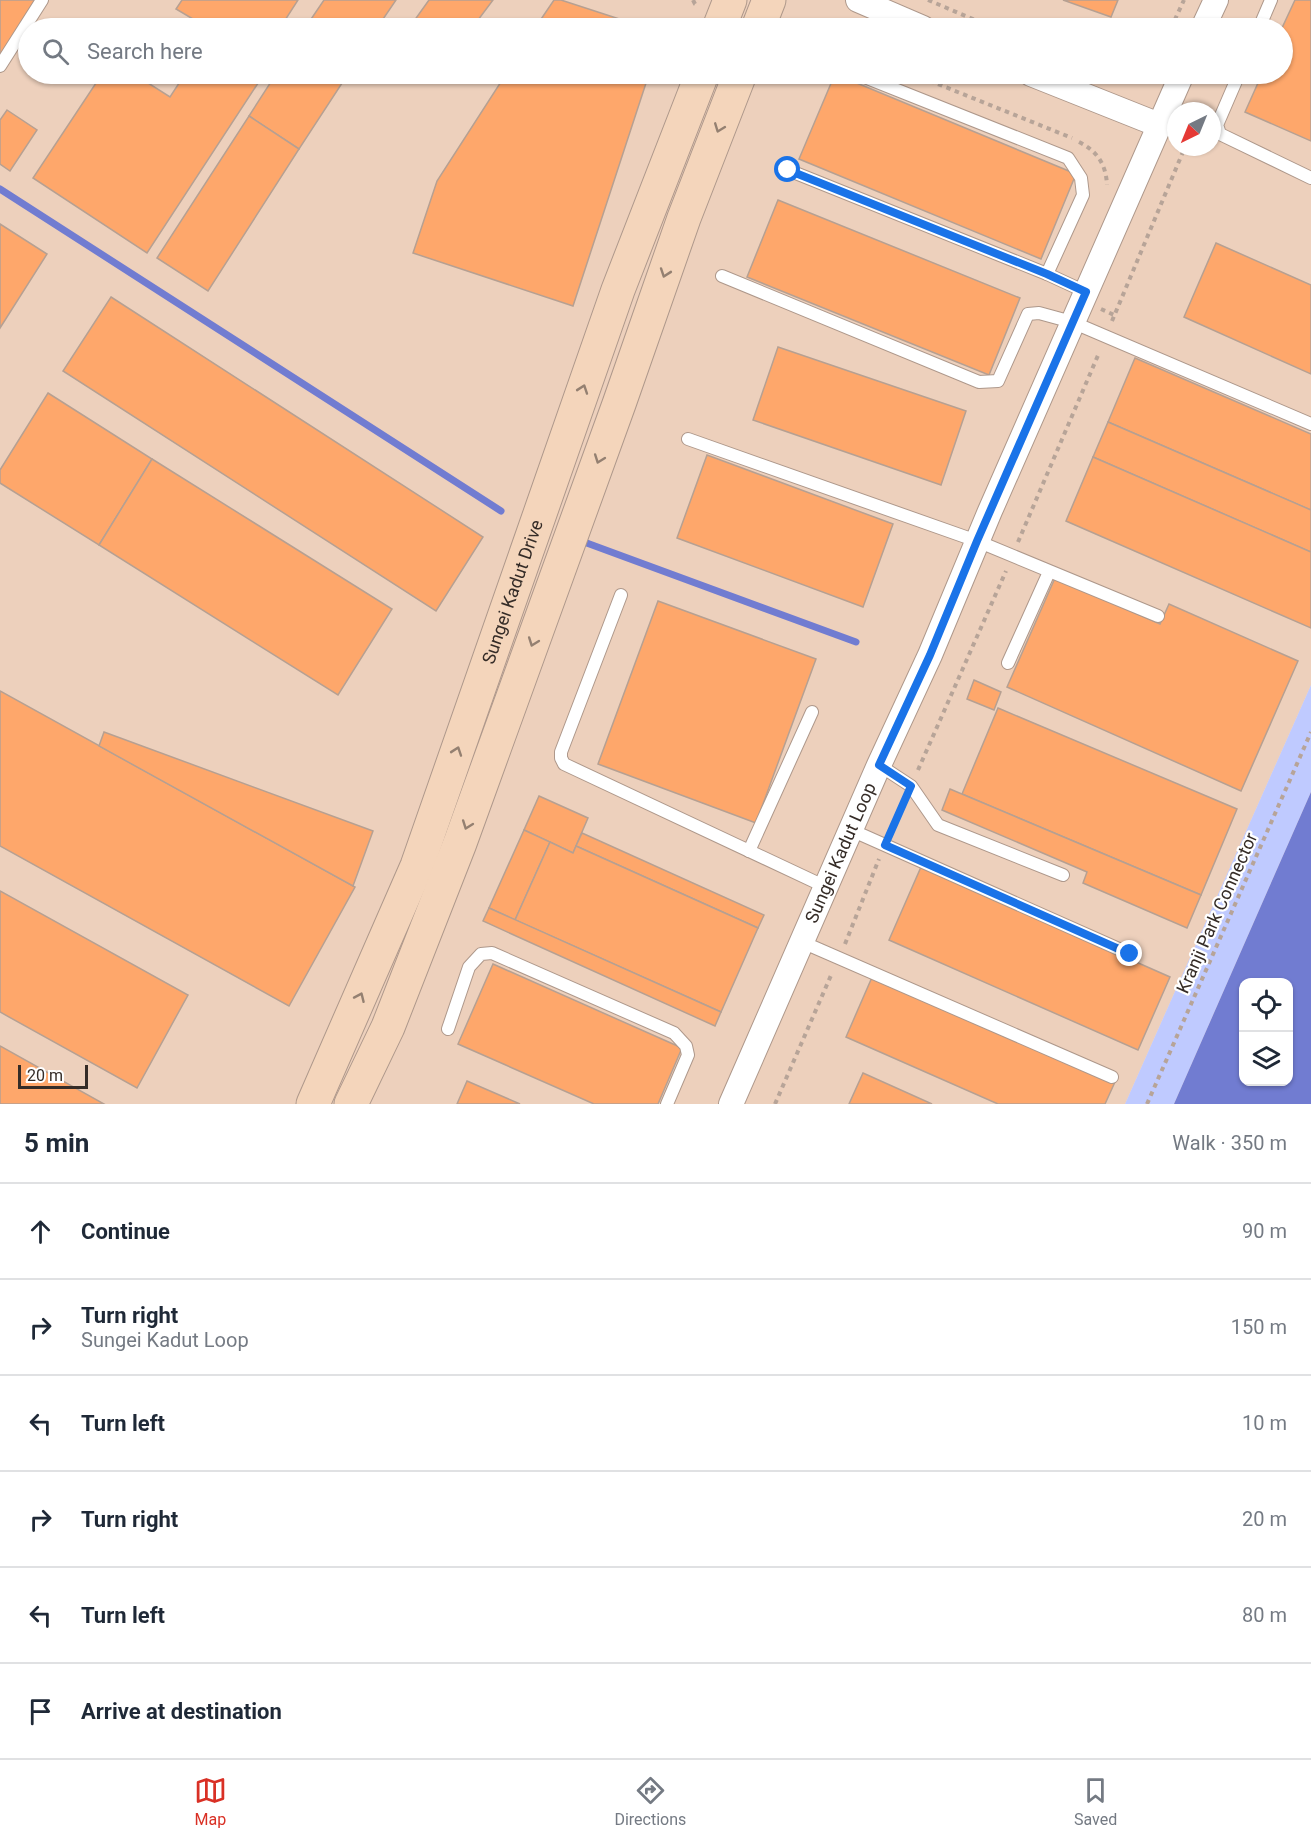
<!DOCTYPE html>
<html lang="en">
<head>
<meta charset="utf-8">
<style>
  :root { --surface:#fff; --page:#f6f6f7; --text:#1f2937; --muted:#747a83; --line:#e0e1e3; --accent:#d93025 }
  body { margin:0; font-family:Roboto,sans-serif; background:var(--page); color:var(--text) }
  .controls { position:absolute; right:18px; bottom:18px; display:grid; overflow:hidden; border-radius:12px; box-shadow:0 2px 4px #0004 }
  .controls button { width:54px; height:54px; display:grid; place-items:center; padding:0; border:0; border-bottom:2px solid var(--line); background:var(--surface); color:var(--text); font:30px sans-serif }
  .compass { position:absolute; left:1167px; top:102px; width:54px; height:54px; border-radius:50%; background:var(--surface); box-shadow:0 2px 4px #0004; rotate:223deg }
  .scale { position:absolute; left:18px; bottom:15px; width:70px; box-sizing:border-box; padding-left:6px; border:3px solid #352c27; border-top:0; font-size:16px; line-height:21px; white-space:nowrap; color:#352c27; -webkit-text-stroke:4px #fff; paint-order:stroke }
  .stop { position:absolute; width:18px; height:18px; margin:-14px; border:4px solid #1a73e8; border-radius:50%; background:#fff }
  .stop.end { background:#1a73e8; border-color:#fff; box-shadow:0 2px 6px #0008 }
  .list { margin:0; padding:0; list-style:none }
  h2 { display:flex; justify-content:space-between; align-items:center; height:78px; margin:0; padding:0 24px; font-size:26px }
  h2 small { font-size:20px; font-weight:400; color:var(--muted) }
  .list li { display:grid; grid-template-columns:39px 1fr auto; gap:18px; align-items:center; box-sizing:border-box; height:96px; padding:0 24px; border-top:2px solid var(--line) }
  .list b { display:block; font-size:22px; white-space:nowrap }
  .list p { margin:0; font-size:20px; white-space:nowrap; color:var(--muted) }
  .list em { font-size:20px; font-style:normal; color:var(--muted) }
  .icon { flex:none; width:33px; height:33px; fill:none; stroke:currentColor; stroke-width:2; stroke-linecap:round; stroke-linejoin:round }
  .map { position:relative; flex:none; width:1311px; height:1104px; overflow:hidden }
  .search { position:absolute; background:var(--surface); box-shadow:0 2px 4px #0004; left:18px; right:18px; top:18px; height:66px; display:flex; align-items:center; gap:15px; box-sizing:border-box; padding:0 21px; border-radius:33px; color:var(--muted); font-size:22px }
  .sheet { height:654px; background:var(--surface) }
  nav { display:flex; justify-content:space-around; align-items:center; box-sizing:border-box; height:84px; border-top:2px solid var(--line); background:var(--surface); font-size:16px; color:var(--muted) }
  nav a { display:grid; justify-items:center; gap:3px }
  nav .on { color:var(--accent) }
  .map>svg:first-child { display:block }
  .built { fill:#edd0bc; fill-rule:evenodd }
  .green { fill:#bfcaff }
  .water { fill:#717cd1; fill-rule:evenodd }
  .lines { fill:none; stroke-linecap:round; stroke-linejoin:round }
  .stream { stroke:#717cd1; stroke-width:7 }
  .building { fill:#fea76b; stroke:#b6a092; stroke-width:1.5 }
  .lane-casing { stroke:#ae988b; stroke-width:14 }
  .street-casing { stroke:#ae988b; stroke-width:26 }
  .secondary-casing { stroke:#ae988b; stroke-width:35 }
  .path { stroke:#b7a498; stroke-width:4; stroke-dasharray:4.5 4.5; stroke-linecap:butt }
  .lane { stroke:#fff; stroke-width:12 }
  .street { stroke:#fff; stroke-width:24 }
  .secondary { stroke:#f4d5bb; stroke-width:33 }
  .oneway { stroke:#948071 }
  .route { stroke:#1a73e8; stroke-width:8 }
  .labels { text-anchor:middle; stroke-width:4.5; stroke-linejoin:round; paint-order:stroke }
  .street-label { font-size:18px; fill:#352c27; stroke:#fff }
</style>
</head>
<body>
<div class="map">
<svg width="1311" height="1104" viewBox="0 0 1311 1104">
  <rect width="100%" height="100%" fill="#f5decf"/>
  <!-- built -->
  <path class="built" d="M 0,0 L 1311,0 L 1311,685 L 1125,1104 L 0,1104 ZM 28,28 L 1282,28 L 1282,74 L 28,74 ZM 1176,111 L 1212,111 L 1212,147 L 1176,147 Z"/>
  <!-- green -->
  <polygon class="green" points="1311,685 1311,792 1174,1104 1125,1104"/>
  <!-- water -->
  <path class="water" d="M 1311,792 L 1311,1104 L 1174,1104 ZM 1244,982 L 1288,982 L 1288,1082 L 1244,1082 Z"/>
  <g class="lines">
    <!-- stream -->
    <g class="stream">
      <polyline points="0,189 501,511"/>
      <polyline points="584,542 856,642"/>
    </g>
  </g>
  <!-- building -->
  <g class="building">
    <polygon points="0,0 35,0 0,56"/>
    <polygon points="182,0 298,0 280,28 208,28 176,9"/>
    <polygon points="324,0 396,0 377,28 305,28"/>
    <polygon points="429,0 493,0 472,28 409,28"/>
    <polygon points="554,0 561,0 647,28 535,28"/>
    <polygon points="1063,0 1118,0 1111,17"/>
    <polygon points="1295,0 1311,0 1311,141 1245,112 1262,74 1282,74 1282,28"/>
    <polygon points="180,19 194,28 173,28"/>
    <polygon points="102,74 134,74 170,97 185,74 264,74 147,253 33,178"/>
    <polygon points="276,74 348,74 299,149 249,116"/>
    <polygon points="506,74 649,74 573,306 413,253 437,181"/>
    <polygon points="835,74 1076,174 1041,259 799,159"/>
    <polygon points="7,110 37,130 10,171 0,164 0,120"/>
    <polygon points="249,116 299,149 208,291 157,258"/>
    <polygon points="778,200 1020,298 989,375 747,277"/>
    <polygon points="0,224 47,254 0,328"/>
    <polygon points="1216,243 1311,285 1311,374 1184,317"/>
    <polygon points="111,297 483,537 436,611 63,371"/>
    <polygon points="778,347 966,411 941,485 753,420"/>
    <polygon points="1135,358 1311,434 1311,510 1108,422"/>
    <polygon points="48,393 152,459 99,545 0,483 0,470"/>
    <polygon points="1108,422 1311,510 1311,552 1093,457"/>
    <polygon points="707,455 893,524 863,607 677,538"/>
    <polygon points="1093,457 1311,552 1311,628 1066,521"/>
    <polygon points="152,459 392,609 338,695 99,545"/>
    <polygon points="1055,578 1160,624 1169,604 1298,661 1241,791 1007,687"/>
    <polygon points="658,601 816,659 756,823 598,764"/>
    <polygon points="974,680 1001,692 994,710 967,699"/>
    <polygon points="0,691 355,887 289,1006 0,846"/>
    <polygon points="998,708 1237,809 1201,895 962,794"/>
    <polygon points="104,732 373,831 353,886 99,746"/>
    <polygon points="950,789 1201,895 1187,928 1083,883 1087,872 942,810"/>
    <polygon points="539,796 588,818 573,853 524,830"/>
    <polygon points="524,830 550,842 515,920 489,908"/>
    <polygon points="582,833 764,915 758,928 576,846"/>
    <polygon points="550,842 573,853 576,846 758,928 721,1012 515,920"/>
    <polygon points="921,867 1170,977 1138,1050 889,940"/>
    <polygon points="0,891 188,995 137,1088 0,1012"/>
    <polygon points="489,908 721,1012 715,1026 483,921"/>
    <polygon points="493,964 682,1048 658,1104 594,1104 458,1044"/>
    <polygon points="873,975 1115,1082 1105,1104 998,1104 846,1037"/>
    <polygon points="0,1046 104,1104 0,1104"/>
    <polygon points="863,1073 932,1104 849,1104"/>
    <polygon points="467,1081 520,1104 457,1104"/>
  </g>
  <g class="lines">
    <defs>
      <g id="lane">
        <polyline points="1259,28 1271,0"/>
        <polyline points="0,66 42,0"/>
        <polyline points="857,74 1068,158 1081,178 1083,195 1047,274"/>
        <polyline points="1239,74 1217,125 1220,134 1311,178"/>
        <polyline points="788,170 1047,274 1086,292"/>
        <polyline points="722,276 979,382 998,381 1028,314 1039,313 1072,322 1311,424"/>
        <polyline points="688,439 977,541 1158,616"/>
        <polyline points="621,595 561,752 561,758 564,764 826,887"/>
        <polyline points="1008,663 1049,572"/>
        <polyline points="879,765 911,786 938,825 1063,875"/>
        <polyline points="851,830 1130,954"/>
        <polyline points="749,851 812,712"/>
        <polyline points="802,942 1112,1077"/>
        <polyline points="448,1029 469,967 481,954 492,953 674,1033 686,1046 688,1055 667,1104"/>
      </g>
      <g id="street">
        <polyline points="858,0 923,28"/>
        <polyline points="1203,28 1216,0"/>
        <polyline points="1031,74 1159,125"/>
        <path id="s1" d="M 731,1104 L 879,765 L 930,655 L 990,511 L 1182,74"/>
      </g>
      <g id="secondary">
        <polyline points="719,28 730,0"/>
        <polyline points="758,28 769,0"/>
        <path id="s2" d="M 313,1104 L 417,866 L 618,290 L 702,74"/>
        <polyline points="351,1104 388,1027 460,843 619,404 684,218 740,74"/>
      </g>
    </defs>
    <!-- lane casing -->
    <use href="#lane" class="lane-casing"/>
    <!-- street casing -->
    <use href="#street" class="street-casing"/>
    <!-- secondary casing -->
    <use href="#secondary" class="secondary-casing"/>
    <!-- path -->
    <g class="path">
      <polyline points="693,0 695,4 699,6"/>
      <polyline points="928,0 994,28"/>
      <polyline points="1171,28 1184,0"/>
      <polyline points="913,74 1072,138"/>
      <polyline points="1111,74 1125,78 1144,80 1154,74"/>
      <path d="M 1079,142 C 1097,151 1106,164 1107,185"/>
      <polyline points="1101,309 1114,315"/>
      <polyline points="1112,321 1185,147"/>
      <polyline points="1018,542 1099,353"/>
      <polyline points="918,770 1006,571"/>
      <polyline points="891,830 903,804"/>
      <polyline points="845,944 879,859"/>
      <polyline points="775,1104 832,973"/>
      <polyline points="1147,1104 1311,732"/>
    </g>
    <!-- lane -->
    <use href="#lane" class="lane"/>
    <!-- street -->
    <use href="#street" class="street"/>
    <!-- secondary -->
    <use href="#secondary" class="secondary"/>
  </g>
  <!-- one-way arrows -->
  <defs><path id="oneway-chevron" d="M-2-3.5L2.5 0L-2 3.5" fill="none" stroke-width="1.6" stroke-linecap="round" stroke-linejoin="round" transform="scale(1.5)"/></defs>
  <g class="oneway">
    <use href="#oneway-chevron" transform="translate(719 128) rotate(111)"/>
    <use href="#oneway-chevron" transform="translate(665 273) rotate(109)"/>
    <use href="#oneway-chevron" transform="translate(583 389) rotate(-71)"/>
    <use href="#oneway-chevron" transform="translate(599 459) rotate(110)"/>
    <use href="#oneway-chevron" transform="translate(533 642) rotate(110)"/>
    <use href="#oneway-chevron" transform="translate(457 751) rotate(-71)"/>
    <use href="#oneway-chevron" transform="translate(467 825) rotate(110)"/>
    <use href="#oneway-chevron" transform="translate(360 997) rotate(-66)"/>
  </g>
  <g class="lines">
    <!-- route -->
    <polyline class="route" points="788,170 1047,274 1086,292 977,541 930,655 879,765 911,786 885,845 1130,954"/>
  </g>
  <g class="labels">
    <!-- street labels -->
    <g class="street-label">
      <text dy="6" stroke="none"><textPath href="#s2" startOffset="550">Sungei Kadut Drive</textPath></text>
      <text dy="6" stroke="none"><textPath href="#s1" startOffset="274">Sungei Kadut Loop</textPath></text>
      <text transform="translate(1217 913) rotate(-66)" y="6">Kranji Park Connector</text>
    </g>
  </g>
</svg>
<div class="controls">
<button><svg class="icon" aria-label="locate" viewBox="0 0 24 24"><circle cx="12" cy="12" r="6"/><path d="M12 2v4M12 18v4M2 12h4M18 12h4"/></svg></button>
<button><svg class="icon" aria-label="layers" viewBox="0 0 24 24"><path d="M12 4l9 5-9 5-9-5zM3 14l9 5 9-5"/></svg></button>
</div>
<svg class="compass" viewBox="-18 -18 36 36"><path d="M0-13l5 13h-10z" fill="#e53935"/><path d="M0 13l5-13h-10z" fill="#747a83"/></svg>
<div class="scale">20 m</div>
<div class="stop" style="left:788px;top:170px"></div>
<div class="stop end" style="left:1130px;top:954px"></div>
<div class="search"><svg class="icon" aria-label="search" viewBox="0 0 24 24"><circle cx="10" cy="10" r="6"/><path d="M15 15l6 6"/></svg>Search here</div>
</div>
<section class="sheet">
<h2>5 min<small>Walk · 350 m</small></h2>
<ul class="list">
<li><svg class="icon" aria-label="ahead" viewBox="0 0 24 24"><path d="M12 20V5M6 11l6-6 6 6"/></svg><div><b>Continue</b></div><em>90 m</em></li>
<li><svg class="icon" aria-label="right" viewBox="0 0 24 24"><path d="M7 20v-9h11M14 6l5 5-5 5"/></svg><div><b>Turn right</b><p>Sungei Kadut Loop</p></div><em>150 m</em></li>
<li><svg class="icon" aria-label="left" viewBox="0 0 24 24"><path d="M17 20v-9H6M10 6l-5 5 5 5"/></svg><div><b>Turn left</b></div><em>10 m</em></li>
<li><svg class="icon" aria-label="right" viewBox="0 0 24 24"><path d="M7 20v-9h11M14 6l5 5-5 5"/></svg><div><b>Turn right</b></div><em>20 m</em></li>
<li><svg class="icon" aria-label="left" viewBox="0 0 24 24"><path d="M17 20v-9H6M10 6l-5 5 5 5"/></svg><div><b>Turn left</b></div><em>80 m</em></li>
<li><svg class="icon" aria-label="arrive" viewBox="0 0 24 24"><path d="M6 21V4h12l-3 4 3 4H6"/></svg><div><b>Arrive at destination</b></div></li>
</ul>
</section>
<nav>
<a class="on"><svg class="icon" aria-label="map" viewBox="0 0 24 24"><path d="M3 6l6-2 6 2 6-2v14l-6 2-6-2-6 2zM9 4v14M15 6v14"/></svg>Map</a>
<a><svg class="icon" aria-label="directions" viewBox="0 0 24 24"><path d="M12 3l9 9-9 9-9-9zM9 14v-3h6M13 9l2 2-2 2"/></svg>Directions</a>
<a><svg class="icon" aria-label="saved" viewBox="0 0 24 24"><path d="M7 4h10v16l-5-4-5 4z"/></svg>Saved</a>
</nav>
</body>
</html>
